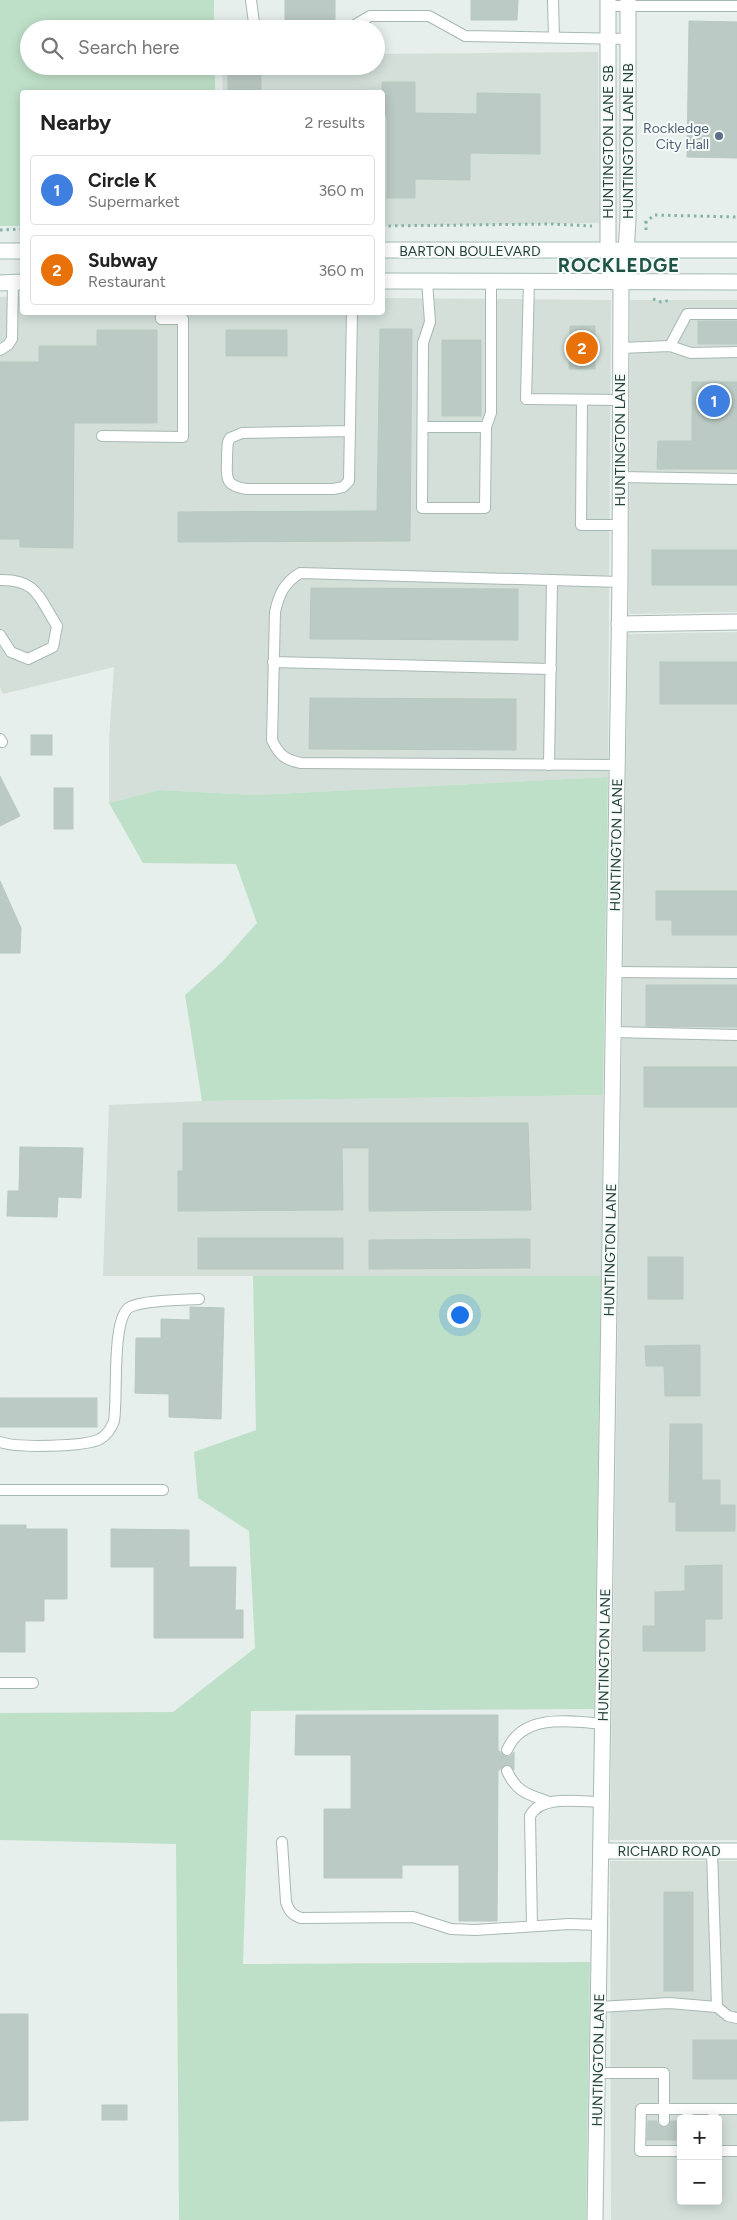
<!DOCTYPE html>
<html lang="en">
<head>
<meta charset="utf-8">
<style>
  :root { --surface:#fff; --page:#f2f2f2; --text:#222; --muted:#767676; --line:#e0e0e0; --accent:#804e3d }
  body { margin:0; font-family:Figtree,sans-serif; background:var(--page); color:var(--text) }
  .controls { position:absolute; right:15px; bottom:15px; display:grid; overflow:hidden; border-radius:5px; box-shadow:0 2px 12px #0003 }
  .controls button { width:45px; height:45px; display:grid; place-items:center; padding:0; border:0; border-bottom:1px solid var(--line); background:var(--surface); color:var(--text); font:25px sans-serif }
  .you { position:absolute; left:459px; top:1314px; width:18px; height:18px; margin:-12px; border:4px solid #fff; border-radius:50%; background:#1a73e8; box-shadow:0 0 0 8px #1a73e833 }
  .badge { display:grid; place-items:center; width:32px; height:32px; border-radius:50%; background:var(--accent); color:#fff; font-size:16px; font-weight:700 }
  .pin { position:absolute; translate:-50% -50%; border:2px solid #fff; box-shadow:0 1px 5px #0006 }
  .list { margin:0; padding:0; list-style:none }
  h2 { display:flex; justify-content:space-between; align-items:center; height:65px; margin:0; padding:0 20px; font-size:21px }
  h2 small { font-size:16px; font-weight:400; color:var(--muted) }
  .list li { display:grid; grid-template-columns:32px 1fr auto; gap:15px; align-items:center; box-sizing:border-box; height:70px; margin:0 10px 10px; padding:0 10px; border:1px solid var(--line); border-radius:5px }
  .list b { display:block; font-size:19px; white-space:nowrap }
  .list p { margin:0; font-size:16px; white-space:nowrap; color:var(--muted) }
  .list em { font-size:16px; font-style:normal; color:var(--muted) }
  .icon { flex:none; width:28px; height:28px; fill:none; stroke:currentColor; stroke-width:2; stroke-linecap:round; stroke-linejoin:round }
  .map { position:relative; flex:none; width:737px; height:2220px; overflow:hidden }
  .search { position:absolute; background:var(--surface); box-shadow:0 2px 12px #0003; left:20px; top:20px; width:365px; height:55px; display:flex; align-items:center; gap:12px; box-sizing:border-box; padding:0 18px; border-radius:28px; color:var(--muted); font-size:19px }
  .panel { position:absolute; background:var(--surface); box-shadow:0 2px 12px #0003; left:20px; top:90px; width:365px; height:225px; border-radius:5px }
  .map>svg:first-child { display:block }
  .built { fill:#d4dfda; fill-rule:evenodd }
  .green { fill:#bfe0c8 }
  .building { fill:#bbcac4; stroke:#b8c9c2 }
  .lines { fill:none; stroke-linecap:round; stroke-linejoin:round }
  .service-casing { stroke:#a8b8b2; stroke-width:12 }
  .minor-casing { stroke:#a8b8b2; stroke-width:17 }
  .secondary-casing { stroke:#a4bbb3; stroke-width:17 }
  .path { stroke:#86b3a5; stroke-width:3; stroke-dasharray:2.5 4; stroke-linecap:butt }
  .service { stroke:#fff; stroke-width:10 }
  .minor { stroke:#fff; stroke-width:15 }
  .secondary { stroke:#fff; stroke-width:15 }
  .service-dot { fill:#5c6f8a; stroke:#f7fbf9; stroke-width:2 }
  .labels { text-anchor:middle; stroke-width:4; stroke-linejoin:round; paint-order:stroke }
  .service-label { font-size:14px; fill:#4e5e75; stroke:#f7fbf9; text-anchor:end }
  .street-label { font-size:14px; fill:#24423a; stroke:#f7fbf9 }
  .district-label { font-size:19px; font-weight:bold; letter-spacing:1px; fill:#1f5548; stroke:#f7fbf9 }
</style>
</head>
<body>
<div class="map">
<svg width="737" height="2220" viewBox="0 0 737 2220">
  <rect width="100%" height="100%" fill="#e6efeb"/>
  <!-- built -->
  <g class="built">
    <polygon points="598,52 599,223 383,226 382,92 223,92 222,66 376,66 376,54"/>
    <polygon points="22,296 22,312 382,312 383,298 611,300 608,777 255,795 159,790 109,803 109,740 114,667 3,694 0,688 0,297"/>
    <polygon points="630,300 737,300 737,612 629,614"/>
    <polygon points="737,632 737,1840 610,1840 628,634"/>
    <polygon points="603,1095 601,1276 103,1276 109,1105 202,1101"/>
    <path d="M 610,1861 L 737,1861 L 737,2220 L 611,2220 ZM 681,2119 L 718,2119 L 718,2201 L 681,2201 Z"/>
  </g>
  <!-- green -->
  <g class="green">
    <polygon points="0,0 214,0 214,29 29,29 29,66 215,66 215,92 22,92 22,226 0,226"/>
    <polygon points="608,777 603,1095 202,1101 185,995 223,961 257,923 236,864 143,863 109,803 159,790 255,795"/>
    <polygon points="253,1276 601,1276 594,1709 251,1711 243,1964 590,1962 586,2220 179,2220 176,1844 0,1840 0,1713 173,1712 255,1648 249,1531 198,1498 194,1452 256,1430"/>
  </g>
  <!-- building -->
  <g class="building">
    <rect x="285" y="0" width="50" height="20"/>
    <polygon points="471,0 518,0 517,20 471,20"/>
    <polygon points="689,21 737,22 737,158 687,157"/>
    <rect x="228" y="66" width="33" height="26"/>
    <polygon points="382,82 415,82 415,113 477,114 477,93 540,94 540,154 470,153 470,180 415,179 415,198 387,198 387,116 382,116"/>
    <rect x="698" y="321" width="39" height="23"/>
    <polygon points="570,326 595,326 595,369 569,369"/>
    <polygon points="380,329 412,329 410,541 178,542 178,512 377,511"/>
    <polygon points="97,330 157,330 157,423 74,423 73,548 20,547 20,539 0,539 0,362 39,362 39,346 97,346"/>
    <rect x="226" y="330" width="61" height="26"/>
    <rect x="442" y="340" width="39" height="76"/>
    <polygon points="692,382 737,382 737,469 657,469 658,441 692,441"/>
    <rect x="652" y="550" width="85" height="35"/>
    <polygon points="311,588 518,589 518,640 310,639"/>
    <rect x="660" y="662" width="77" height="42"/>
    <polygon points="310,698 516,699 516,750 309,749"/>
    <rect x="31" y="735" width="21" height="20"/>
    <polygon points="0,776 20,816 0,826"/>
    <rect x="54" y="788" width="19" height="41"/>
    <polygon points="0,881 21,928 20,953 0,953"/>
    <polygon points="656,891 737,891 737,935 672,935 672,920 656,920"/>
    <polygon points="646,985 737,985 737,1027 646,1026"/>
    <rect x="644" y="1067" width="93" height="40"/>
    <polygon points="183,1123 528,1123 531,1210 369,1211 369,1148 342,1148 343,1210 178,1211 178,1171 183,1171"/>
    <polygon points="20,1147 83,1148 81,1198 58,1197 57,1217 7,1216 8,1191 19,1191"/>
    <rect x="198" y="1238" width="145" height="31"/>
    <polygon points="530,1239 530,1268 369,1269 369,1240"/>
    <rect x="648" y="1257" width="35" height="42"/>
    <polygon points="190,1307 224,1308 221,1419 169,1417 169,1394 135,1393 136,1338 161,1338 161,1319 190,1320"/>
    <polygon points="700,1345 700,1396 665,1396 664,1366 646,1366 645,1346"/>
    <rect x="0" y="1398" width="97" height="29"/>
    <polygon points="670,1424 702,1424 702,1480 720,1480 720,1505 735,1505 735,1531 676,1531 676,1502 669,1502"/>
    <polygon points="0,1525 26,1525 26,1529 67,1529 67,1599 44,1599 44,1621 25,1621 25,1652 0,1652"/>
    <polygon points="111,1529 189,1530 189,1567 236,1567 235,1610 243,1610 243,1638 154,1638 154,1567 111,1567"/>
    <polygon points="722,1565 722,1619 705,1619 705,1651 643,1651 643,1626 655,1626 655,1592 685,1591 685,1566"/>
    <polygon points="296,1715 498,1715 498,1750 506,1757 511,1756 514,1752 514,1770 507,1764 498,1771 497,1921 459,1921 459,1865 402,1865 402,1878 324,1878 324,1809 351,1809 351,1755 295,1755"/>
    <rect x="664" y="1892" width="29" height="99"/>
    <polygon points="0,2014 28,2014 28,2120 0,2121"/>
    <rect x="693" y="2040" width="44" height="39"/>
    <rect x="102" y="2105" width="25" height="15"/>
    <polygon points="648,2121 657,2121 658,2125 664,2128 668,2127 671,2121 681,2121 681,2140 647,2140"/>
  </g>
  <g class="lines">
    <defs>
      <g id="service">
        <polyline points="251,0 254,23 259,29"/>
        <polyline points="553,0 554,37"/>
        <polyline points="608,6 737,6"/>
        <polyline points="348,29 370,16 429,16 465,36 629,39"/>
        <polyline points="427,281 430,322 423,343 422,508 485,508 486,427 491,413 491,281"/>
        <polyline points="529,281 526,399 620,400"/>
        <polyline points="670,346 687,314 737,314"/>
        <polyline points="620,348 670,346 691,353 737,352"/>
        <polyline points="0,350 8,345 12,339 13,282"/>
        <polyline points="582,400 581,525 620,525"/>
        <polyline points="423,427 486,427"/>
        <path d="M 349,431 L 242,433 L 230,438 L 228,442 C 227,448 227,455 227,462 C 226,480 227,486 246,489 L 333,489 L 343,487 L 349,481 L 352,312"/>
        <polyline points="102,436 183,437 183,319 161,319 161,312"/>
        <polyline points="620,477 737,479"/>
        <path d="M 0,580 C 37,579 39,598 57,626 L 53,647 L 28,659 L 11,652 L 0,635"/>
        <polyline points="273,662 551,669"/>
        <polyline points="0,739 2,742"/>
        <polyline points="549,765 552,580"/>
        <path d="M 617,765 L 301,763 C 285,760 279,755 272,740 L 275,612 C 279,594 284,583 300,573 L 620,582"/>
        <polyline points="614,972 737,973"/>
        <polyline points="613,1032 737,1035"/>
        <path d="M 0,1442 C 16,1448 85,1447 100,1439 C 107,1435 111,1429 114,1421 C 118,1398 111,1317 130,1307 C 144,1300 182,1300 199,1299"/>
        <polyline points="0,1490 163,1490"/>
        <polyline points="0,1683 33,1683"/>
        <path d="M 507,1750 C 523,1713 570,1721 603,1724"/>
        <path d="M 507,1771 C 517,1793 528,1794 549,1802"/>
        <path d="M 282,1842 L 286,1902 C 289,1911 292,1915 301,1918 L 413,1917 L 451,1929 L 475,1930 L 569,1924 L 600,1925"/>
        <polyline points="712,1851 717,2007 728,2016 737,2018"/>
        <path d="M 532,1926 L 530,1816 C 541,1794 581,1802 602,1802"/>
        <polyline points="599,2007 669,2003 717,2007"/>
        <polyline points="598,2073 664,2073 664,2121"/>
        <polyline points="687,2109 688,2119"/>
        <polyline points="713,2109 714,2119"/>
        <polyline points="681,2151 640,2151 641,2109 737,2109"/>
        <polyline points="718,2151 737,2151"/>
      </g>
      <g id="minor">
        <polyline points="608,0 608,251 612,269 621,281"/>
        <polyline points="619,624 737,622"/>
        <polyline points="601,1851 737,1851"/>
        <polyline points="595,2220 620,582 621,281 625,269 628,220 628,0"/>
      </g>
      <g id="secondary">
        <polyline points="382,250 737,250"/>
        <polyline points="0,251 22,251"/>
        <polyline points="382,281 737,282"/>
        <polyline points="0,283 22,282"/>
      </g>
    </defs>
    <!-- service casing -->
    <use href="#service" class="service-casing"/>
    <!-- minor casing -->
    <use href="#minor" class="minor-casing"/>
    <!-- secondary casing -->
    <use href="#secondary" class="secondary-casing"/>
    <!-- path -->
    <g class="path">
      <polyline points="646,221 646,234"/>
      <polyline points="645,223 654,215 737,217"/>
      <polyline points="382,226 552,224 592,226"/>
      <polyline points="0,230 22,229"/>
      <polyline points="653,299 661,302 671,300"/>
    </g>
    <!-- service -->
    <use href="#service" class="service"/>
    <!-- minor -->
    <use href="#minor" class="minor"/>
    <!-- secondary -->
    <use href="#secondary" class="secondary"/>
  </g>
  <!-- markers -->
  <circle class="service-dot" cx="719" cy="136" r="5"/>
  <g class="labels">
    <!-- service labels -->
    <g class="service-label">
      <text x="709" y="133">Rockledge<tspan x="709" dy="16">City Hall</tspan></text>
    </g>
    <!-- street labels -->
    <g class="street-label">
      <text transform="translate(628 141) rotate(-90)" y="5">HUNTINGTON LANE NB</text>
      <text transform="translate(608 142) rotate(-90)" y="5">HUNTINGTON LANE SB</text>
      <text x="470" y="256">BARTON BOULEVARD</text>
      <text transform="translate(620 440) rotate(-90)" y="5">HUNTINGTON LANE</text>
      <text transform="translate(616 845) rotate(-89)" y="5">HUNTINGTON LANE</text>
      <text transform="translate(610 1250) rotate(-89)" y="5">HUNTINGTON LANE</text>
      <text transform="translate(604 1655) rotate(-89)" y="5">HUNTINGTON LANE</text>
      <text x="669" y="1856">RICHARD ROAD</text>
      <text transform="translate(598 2060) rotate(-89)" y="5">HUNTINGTON LANE</text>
    </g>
    <!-- district labels -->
    <g class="district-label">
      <text x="619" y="272">ROCKLEDGE</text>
    </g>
  </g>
</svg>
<div class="controls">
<button>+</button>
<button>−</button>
</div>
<div class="you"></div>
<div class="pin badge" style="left:714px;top:401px;background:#3f7fe0">1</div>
<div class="pin badge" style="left:582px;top:348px;background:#e8710a">2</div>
<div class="search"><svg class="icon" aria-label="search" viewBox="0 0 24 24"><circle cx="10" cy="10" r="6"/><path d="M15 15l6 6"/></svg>Search here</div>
<section class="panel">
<h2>Nearby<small>2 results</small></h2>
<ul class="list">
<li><span class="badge" style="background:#3f7fe0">1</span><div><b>Circle K</b><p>Supermarket</p></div><em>360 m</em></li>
<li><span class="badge" style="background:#e8710a">2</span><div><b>Subway</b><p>Restaurant</p></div><em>360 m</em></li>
</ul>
</section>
</div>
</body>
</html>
